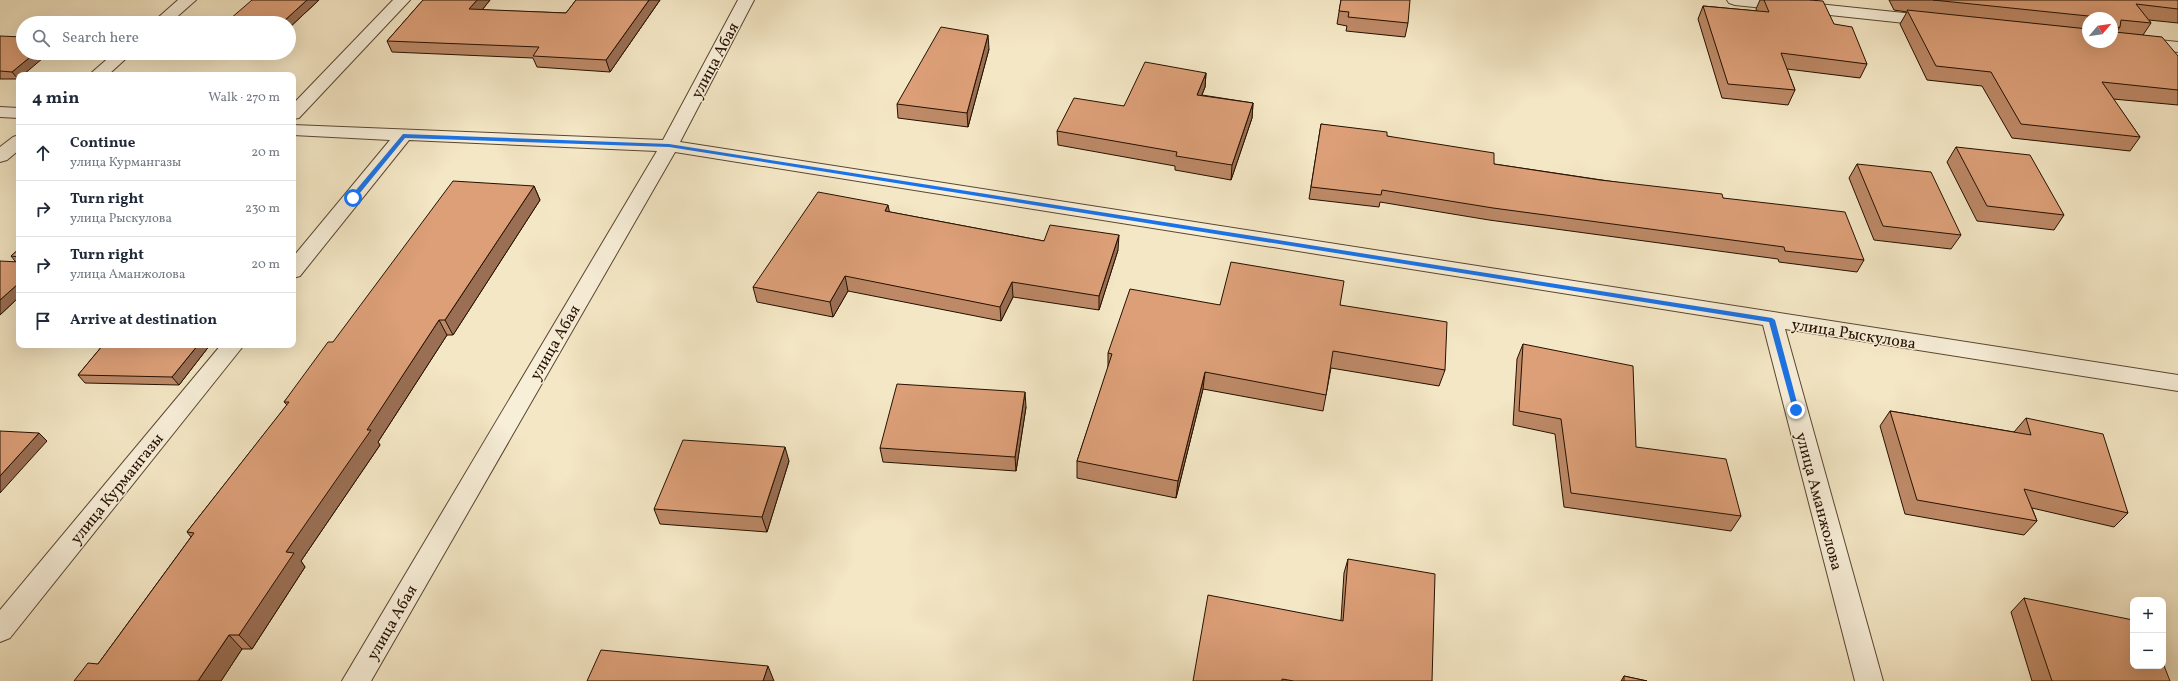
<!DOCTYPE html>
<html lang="en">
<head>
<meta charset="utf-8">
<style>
  :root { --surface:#fff; --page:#f2f2f3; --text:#1f2937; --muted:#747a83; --line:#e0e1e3 }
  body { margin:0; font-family:Vollkorn,serif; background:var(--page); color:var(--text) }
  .controls { position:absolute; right:12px; bottom:12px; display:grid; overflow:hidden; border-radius:8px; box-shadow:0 4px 16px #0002 }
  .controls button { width:36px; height:36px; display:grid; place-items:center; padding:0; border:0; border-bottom:1px solid var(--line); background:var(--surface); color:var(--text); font:20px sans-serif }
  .compass { position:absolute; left:2082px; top:12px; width:36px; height:36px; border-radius:50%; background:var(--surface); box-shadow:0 4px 16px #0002; rotate:61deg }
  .stop { position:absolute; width:12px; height:12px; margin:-9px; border:3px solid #1a73e8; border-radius:50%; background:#fff }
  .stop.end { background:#1a73e8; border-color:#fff; box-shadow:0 1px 4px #0008 }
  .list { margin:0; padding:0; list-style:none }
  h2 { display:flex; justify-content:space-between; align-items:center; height:52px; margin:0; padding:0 16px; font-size:17px }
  h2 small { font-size:13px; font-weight:400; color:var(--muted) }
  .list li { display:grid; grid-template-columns:26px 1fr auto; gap:12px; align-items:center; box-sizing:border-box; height:56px; padding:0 16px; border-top:1px solid var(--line) }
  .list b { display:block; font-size:15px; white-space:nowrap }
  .list p { margin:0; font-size:13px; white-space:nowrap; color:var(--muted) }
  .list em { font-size:13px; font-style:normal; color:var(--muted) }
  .icon { flex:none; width:22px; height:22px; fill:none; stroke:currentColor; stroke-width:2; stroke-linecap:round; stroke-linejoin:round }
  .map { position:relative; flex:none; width:2178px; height:681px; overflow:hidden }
  .search { position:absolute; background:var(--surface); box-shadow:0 4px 16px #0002; left:16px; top:16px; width:280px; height:44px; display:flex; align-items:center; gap:10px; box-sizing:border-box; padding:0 14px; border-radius:22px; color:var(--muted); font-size:15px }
  .panel { position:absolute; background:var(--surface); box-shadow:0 4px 16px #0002; left:16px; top:72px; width:280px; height:276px; border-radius:8px }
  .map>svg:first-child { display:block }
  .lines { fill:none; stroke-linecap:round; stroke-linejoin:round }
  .minor-casing { stroke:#594631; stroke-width:2 }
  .minor { fill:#f8efd9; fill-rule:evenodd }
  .wall { fill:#bd8967; stroke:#251000; fill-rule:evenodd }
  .shaded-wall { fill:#9a6f54; stroke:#251000 }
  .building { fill:#dc9f78; stroke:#251000 }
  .route { fill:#1a73e8 }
  .labels { text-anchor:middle; stroke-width:3; stroke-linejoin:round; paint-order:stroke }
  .street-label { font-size:16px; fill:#251000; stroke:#f8efd9 }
</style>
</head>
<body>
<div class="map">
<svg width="2178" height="681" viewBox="0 0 2178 681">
  <rect width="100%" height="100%" fill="#f4e7c5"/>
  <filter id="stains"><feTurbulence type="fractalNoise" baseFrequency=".005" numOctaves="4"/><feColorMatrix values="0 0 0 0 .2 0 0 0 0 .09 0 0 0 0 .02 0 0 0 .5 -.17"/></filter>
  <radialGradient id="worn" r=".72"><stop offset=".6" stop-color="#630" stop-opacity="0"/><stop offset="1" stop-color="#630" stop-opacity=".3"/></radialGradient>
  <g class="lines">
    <defs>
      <g id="minor">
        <polygon points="178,0 196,0 170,23 152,23"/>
        <polygon points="393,0 410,0 299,118 293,119 293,104"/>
        <polygon points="738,0 754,0 680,142 2178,375 2178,391 1785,329 1883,681 1855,681 1763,325 675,152 371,681 342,681 657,151 409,140 300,276 293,278 293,257 390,140 293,135 293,125 663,140"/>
        <polygon points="1727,0 1780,0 1933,16 1939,18 1941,21 1939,24 1933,26 1735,5 1729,3"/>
        <polygon points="2112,35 2178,42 2178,52 2106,44 2105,42 2112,42"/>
        <polygon points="114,53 132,53 108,75 89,75"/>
        <polygon points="0,107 19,108 19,118 0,117"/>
        <polygon points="19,135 19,150 7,160 0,162 0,147 13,137"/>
        <polygon points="221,345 244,345 10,638 0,642 0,610"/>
      </g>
    </defs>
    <!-- minor casing -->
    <use href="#minor" class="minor-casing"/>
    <!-- minor -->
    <use href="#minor" class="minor"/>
  </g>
  <!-- wall -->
  <g class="wall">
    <polygon points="319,0 289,28 289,23 232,23 230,19"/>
    <polygon points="423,0 490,0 482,10 566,13 576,0 660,0 610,72 537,67 533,58 392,52 387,41"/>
    <polygon points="1341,0 1408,23 1405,37 1346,31 1347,26 1337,24"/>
    <polygon points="1760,0 1811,0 1834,24 1867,64 1860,78 1787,69 1795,90 1788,105 1722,98 1698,19 1703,6 1757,11 1756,9"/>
    <path d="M 1889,0 L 2178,0 L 2178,23 L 2149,20 L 2151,23 L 2143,35 L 2178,56 L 2178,105 L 2113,99 L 2140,137 L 2130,151 L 2012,138 L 1982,86 L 1927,80 L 1900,24 L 1907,12 L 1894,10 ZM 2088,18 L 2112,18 L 2088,42 Z"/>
    <polygon points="0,36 18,79 0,79"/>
    <polygon points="989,49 968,127 898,118 897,104"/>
    <polygon points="1206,73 1205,87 1202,95 1253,103 1252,118 1231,180 1175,170 1175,166 1058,145 1057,131 1124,106"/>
    <polygon points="1321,124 1387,136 1494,164 1723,198 1864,260 1857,272 1779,262 1778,259 1489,220 1380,202 1379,207 1309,199"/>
    <polygon points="1956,147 2064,215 2054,230 1977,221 1947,162"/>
    <polygon points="1857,164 1961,235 1951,249 1874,240 1849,178"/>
    <polygon points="534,186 540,200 453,335 447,335 378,442 380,445 301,561 305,567 252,649 242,649 221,681 74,681 98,664 191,537 187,532 287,405 284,402 333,342"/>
    <polygon points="890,212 1044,241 1118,250 1099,310 1013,297 1001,321 848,291 833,317 757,302 753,287"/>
    <polygon points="19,249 19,297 0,315 15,261 11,256"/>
    <polygon points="1220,305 1340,305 1445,370 1439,386 1331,368 1326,395 1323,411 1203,389 1176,498 1077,478 1077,461 1108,368 1108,353"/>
    <polygon points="1523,344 1636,447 1741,516 1731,531 1564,507 1555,434 1513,425 1517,359"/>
    <polygon points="103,345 210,345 179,385 85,383 78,375"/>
    <polygon points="1026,407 1016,471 883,462 880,448"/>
    <polygon points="1890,411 2014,432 2026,418 2128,513 2114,527 2032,508 2037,521 2024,535 1905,514 1880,426"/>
    <polygon points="789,461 767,532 660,524 654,509"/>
    <polygon points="1348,559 1432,681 1193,681 1341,620 1344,573"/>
    <polygon points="2024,598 2170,681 2032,681 2011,612"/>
    <polygon points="1624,676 1647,681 1621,681"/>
  </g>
  <!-- shaded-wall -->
  <g class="shaded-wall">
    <polygon points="307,0 319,0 289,28 289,23 285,23 284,21"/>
    <polygon points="477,0 490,0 474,20 469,9"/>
    <polygon points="649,0 660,0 610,72 606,60"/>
    <polygon points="2120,27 2112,38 2113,28"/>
    <polygon points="988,35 989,49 968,127 967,113"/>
    <polygon points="35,53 49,53 23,75 19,75 19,79 18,79 12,72"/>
    <polygon points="1206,73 1205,87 1196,109 1197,95"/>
    <polygon points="1253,103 1252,118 1231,180 1232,165"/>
    <polygon points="534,186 540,200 453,335 445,320"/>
    <polygon points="888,205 891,219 885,211"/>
    <polygon points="1119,235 1118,250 1099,310 1099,296"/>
    <polygon points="845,276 848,291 833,317 830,302"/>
    <polygon points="1012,282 1013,297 1001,321 1000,307"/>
    <polygon points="19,283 19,297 0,315 0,300"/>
    <polygon points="439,320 447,335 378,442 380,445 301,561 305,567 252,649 239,635 286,552"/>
    <polygon points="198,345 210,345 179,385 172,377"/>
    <polygon points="1205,372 1203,389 1176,498 1178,481"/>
    <polygon points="1025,392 1026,407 1016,471 1015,457"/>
    <polygon points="39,433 47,441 0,493 0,476"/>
    <polygon points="785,447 789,461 767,532 762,517"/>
    <polygon points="229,635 242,649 221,681 198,681"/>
    <polygon points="768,666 774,681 763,681"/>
  </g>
  <!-- building -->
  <g class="building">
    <polygon points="252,0 307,0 284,21 230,19"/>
    <polygon points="423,0 477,0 469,9 566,13 576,0 649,0 606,60 533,56 539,47 387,41"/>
    <polygon points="1341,0 1410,0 1408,23 1348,17 1349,12 1339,11"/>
    <polygon points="1764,0 1809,0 1823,1 1834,24 1852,27 1867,64 1781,53 1795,90 1728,84 1703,6 1769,12"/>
    <polygon points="1933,0 2178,0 2178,9 2136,4 2151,23 2121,20 2120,27 2113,28 2115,32 2162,37 2178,56 2178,90 2102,82 2140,137 2021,124 1991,72 1936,66 1907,10 2088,29 2088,42 2112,42 2112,18 2098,18 2098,17"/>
    <polygon points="941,27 988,35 967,113 897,104"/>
    <polygon points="0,36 23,37 23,53 35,53 12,72 0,71"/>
    <polygon points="1145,62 1206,73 1197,95 1253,103 1232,165 1176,156 1177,152 1057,131 1074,98 1124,106"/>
    <polygon points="1321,124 1387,132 1387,136 1494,153 1494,164 1600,180 1722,194 1723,198 1845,212 1864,260 1785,251 1784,247 1493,208 1382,190 1381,195 1311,187"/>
    <polygon points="1956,147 2030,155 2064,215 1987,206"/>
    <polygon points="1857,164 1931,172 1961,235 1883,226"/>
    <polygon points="453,181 534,186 445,320 439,320 367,430 371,430 286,552 294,553 239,635 229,635 198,681 74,681 88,663 98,664 194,533 187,532 289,402 284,402 328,342 333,342"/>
    <polygon points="818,192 888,205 885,211 1044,241 1050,225 1119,235 1099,296 1012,282 1000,307 845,276 830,302 753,287"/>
    <polygon points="19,249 19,257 11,256"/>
    <polygon points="0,261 19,262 19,283 0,300"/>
    <polygon points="1231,262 1344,281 1340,305 1447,322 1445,370 1333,351 1326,395 1205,372 1178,481 1077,461 1112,354 1108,353 1130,289 1220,305"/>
    <polygon points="1523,344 1633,366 1636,447 1726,459 1741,516 1571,493 1561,419 1519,411"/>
    <polygon points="103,345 198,345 172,377 78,375"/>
    <polygon points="897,384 1025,392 1015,457 880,448"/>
    <polygon points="1890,411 2031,435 2026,418 2103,434 2128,513 2024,489 2037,521 1917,500"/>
    <polygon points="0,431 39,433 0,476"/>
    <polygon points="683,440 785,447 762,517 654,509"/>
    <polygon points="1348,559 1435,574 1432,681 1294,681 1282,679 1282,681 1193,681 1208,595 1343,621"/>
    <polygon points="2024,598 2133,620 2133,666 2163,666 2163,663 2170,681 2052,681"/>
    <polygon points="601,650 768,666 763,681 587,681"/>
    <polygon points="1624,676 1647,681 1624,681"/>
  </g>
  <!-- route -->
  <polygon class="route" points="403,134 669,144 1772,318 1775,320 1799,410 1796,413 1793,410 1769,322 669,147 405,138 355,199 351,199 351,196"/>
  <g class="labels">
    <!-- street labels -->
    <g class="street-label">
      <text transform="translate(714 60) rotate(-62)" y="6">улица Абая</text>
      <text transform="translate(1854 333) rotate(9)" y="6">улица Рыскулова</text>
      <text transform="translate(554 342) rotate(-60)" y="6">улица Абая</text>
      <text transform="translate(116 488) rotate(-51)" y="6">улица Курмангазы</text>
      <text transform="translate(1820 501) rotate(75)" y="6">улица Аманжолова</text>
      <text transform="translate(391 622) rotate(-60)" y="6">улица Абая</text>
    </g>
  </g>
  <rect width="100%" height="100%" filter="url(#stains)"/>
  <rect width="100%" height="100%" fill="url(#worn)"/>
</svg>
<div class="controls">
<button>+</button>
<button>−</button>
</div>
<svg class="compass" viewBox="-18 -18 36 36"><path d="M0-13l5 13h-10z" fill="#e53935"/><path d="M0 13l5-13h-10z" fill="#747a83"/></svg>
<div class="stop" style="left:353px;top:198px"></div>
<div class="stop end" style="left:1796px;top:410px"></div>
<div class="search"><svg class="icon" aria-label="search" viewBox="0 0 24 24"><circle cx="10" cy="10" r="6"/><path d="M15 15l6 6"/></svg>Search here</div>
<section class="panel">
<h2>4 min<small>Walk · 270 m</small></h2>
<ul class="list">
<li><svg class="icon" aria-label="ahead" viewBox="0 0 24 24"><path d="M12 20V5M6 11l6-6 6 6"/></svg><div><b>Continue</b><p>улица Курмангазы</p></div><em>20 m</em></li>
<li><svg class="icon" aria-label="right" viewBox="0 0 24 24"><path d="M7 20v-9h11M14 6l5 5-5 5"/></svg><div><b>Turn right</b><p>улица Рыскулова</p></div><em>230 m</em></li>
<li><svg class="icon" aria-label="right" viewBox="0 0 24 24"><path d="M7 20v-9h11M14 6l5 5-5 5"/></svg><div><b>Turn right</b><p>улица Аманжолова</p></div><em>20 m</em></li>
<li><svg class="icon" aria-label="arrive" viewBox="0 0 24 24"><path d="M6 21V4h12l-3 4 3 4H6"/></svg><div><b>Arrive at destination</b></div></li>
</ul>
</section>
</div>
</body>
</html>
